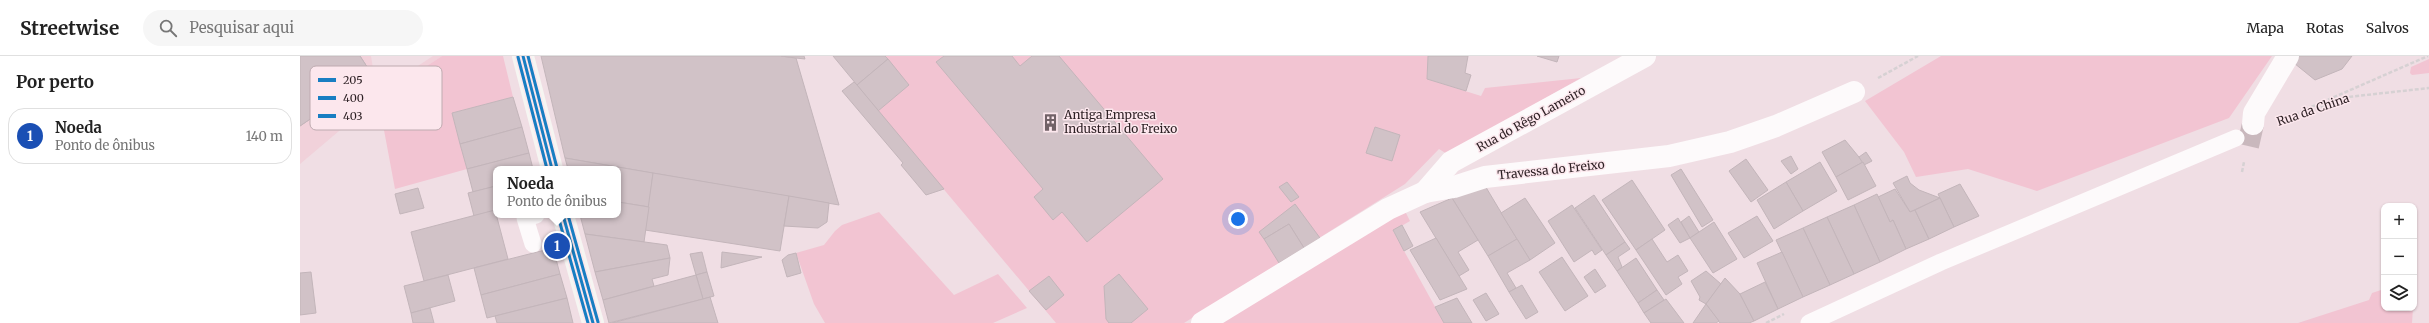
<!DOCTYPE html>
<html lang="pt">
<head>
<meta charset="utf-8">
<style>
  :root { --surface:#fff; --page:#f6f6f6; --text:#222; --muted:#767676; --line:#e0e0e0; --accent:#1a73e8 }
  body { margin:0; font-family:Merriweather,serif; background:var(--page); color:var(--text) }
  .controls { position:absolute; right:12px; bottom:12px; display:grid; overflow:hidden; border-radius:8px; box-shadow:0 1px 3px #0004 }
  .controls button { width:36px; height:36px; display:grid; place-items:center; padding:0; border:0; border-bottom:1px solid var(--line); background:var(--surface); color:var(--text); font:20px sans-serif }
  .you { position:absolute; left:938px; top:163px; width:14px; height:14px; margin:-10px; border:3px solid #fff; border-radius:50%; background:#1a73e8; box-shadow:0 0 0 6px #1a73e833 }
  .badge { display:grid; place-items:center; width:26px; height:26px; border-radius:50%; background:var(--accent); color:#fff; font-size:13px; font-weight:700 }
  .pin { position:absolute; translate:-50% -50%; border:2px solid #fff; box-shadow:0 1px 4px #0006 }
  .popup { position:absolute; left:193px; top:110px; width:128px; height:52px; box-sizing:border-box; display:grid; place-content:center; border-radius:8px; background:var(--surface); filter:drop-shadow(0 1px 3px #0005); font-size:13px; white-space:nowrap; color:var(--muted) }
  .popup b { font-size:15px; color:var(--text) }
  .popup::after { content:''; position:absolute; left:50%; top:100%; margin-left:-8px; border:8px solid transparent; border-top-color:var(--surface) }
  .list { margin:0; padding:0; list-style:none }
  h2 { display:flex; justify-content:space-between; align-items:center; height:52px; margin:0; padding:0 16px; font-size:17px }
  h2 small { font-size:13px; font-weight:400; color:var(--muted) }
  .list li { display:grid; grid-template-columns:26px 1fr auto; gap:12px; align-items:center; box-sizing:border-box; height:56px; margin:0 8px 8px; padding:0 8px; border:1px solid var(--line); border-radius:16px }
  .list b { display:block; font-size:15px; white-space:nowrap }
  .list p { margin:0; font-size:13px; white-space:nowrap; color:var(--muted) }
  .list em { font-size:13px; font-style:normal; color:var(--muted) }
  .icon { flex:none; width:22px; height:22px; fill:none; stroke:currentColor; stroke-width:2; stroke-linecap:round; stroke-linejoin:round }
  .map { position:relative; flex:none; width:2129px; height:267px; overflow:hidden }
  header { display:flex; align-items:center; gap:24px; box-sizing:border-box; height:56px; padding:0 20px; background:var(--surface); border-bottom:1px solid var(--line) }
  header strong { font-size:19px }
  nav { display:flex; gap:22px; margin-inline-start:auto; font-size:14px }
  .search { width:280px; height:36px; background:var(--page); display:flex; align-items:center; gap:10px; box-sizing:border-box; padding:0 14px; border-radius:22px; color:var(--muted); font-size:15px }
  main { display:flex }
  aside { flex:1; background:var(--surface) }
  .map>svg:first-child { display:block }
  .built { fill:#f1d1da }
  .green { fill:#f2c4d2 }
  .building { fill:#d1c2c7; stroke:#c3b5ba }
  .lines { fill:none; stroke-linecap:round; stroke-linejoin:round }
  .street-tunnel { stroke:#c9b8bd; stroke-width:22; stroke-dasharray:22 11; stroke-linecap:butt }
  .path { stroke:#d6d1d3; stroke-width:2.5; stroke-dasharray:4 2; stroke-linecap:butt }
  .lane { stroke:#fdfafb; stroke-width:17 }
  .street { stroke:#fdfafb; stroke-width:22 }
  .secondary { stroke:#f6f5f2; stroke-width:22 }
  .bus-1-casing { stroke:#fce7ed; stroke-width:6 }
  .bus-2-casing { stroke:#fce7ed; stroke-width:6 }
  .bus-3-casing { stroke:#fce7ed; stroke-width:6 }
  .bus-1 { stroke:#187ec2; stroke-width:3 }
  .bus-2 { stroke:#187ec2; stroke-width:3 }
  .bus-3 { stroke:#187ec2; stroke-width:3 }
  .labels { text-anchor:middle; stroke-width:3; stroke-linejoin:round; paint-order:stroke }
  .street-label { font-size:12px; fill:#2c1f23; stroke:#fce7ed }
  .poi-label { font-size:12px; fill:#2c1f23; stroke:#fce7ed; text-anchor:start }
  .key { fill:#fce7ed; stroke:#beabb0; stroke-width:1 }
  .key-label { font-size:11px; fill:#2c1f23 }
</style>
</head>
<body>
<header>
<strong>Streetwise</strong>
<div class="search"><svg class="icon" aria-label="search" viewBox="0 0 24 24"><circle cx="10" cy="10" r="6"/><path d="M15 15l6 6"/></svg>Pesquisar aqui</div>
<nav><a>Mapa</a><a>Rotas</a><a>Salvos</a></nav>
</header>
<main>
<aside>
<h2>Por perto<small></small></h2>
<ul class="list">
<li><span class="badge" style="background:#1a4fb4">1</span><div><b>Noeda</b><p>Ponto de ônibus</p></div><em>140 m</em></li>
</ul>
</aside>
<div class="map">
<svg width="2129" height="267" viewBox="0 0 2129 267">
  <rect width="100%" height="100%" fill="#f0dee4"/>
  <!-- built -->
  <polygon class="built" points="0,0 71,0 77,37 133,0 142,0 78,42 0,108"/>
  <!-- green -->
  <g class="green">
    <polygon points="142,0 203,0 213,41 152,57 167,113 95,133 78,42"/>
    <polygon points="585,0 1128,0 1127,23 1181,40 1185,32 1281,22 1147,98 1139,93 1105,128 884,267 756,267 578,55 609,29"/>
    <polygon points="1641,0 1972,0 1929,62 1737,135 1668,113 1616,121 1604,96 1565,45"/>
    <polygon points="2129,3 2129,17 2112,19 2110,17 2111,11"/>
    <polygon points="1105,155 1110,165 1093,175 1144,267 919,267"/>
    <polygon points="579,156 654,239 698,218 727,252 693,267 525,267 514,248 496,197 524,189 535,175 542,169"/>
    <polygon points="2084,233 2084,252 2113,252 2112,267 1998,267 2069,244 2072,237"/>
  </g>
  <!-- building -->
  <g class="building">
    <polygon points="0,0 60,0 73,20 0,70"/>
    <polygon points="0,0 60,0 73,20 0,70"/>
    <polygon points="241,0 481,0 496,2 539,149 265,102"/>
    <polygon points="481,0 504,0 505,3 496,2"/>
    <polygon points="533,0 585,0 588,3 557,29"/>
    <polygon points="644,0 712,0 720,10 732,0 759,0 863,123 787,186 762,156 753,164 734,141 743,133 636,6"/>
    <polygon points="1128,0 1168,0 1165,17 1171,19 1166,35 1127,23"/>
    <polygon points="1237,0 1259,0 1257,6"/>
    <polygon points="1991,0 2052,0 2042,13 2015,24 1989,3"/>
    <polygon points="588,3 609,29 578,55 557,29"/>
    <polygon points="554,26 557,29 644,133 626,139 601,109 603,107 542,35"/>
    <polygon points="213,41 222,71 160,88 152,57"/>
    <polygon points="222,71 229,97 167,113 160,88"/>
    <polygon points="1075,71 1100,79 1092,105 1066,97"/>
    <polygon points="1545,84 1563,106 1536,121 1522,96"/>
    <polygon points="1566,96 1572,105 1564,109 1559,101"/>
    <polygon points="229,97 233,113 196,113 196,130 173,136 167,113"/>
    <polygon points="1491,100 1498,113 1491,118 1481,105"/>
    <polygon points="265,102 353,117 349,151 318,146 318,113 268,113"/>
    <polygon points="1446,103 1468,134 1451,146 1429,115"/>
    <polygon points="1520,106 1537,135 1503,155 1486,126"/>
    <polygon points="1563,106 1576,130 1548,144 1536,121"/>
    <polygon points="1381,113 1413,164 1402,171 1371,119"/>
    <polygon points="353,117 489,140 480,195 345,174"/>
    <polygon points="1607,120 1610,127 1619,134 1640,142 1610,156 1593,127"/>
    <polygon points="1332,124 1365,174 1336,194 1302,144"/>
    <polygon points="987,126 999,141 991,146 979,131"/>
    <polygon points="1486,126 1503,155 1474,173 1457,144"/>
    <polygon points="1184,128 1217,183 1188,200 1152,142"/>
    <polygon points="1660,128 1679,160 1654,171 1638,138"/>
    <polygon points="196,130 196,154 174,160 168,137"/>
    <polygon points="118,132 124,152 100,158 95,138"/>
    <polygon points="1595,133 1610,156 1615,154 1629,183 1606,193 1593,164 1590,166 1578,141"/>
    <polygon points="1577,138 1590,166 1593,164 1606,193 1580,206 1554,149"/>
    <polygon points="1294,139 1325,186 1306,199 1275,152"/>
    <polygon points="489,140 529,147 527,166 518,172 484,170"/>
    <polygon points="1152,142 1178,184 1158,196 1169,214 1159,220 1120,156"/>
    <polygon points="1225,142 1255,187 1230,204 1201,157"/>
    <polygon points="1640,142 1654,171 1629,183 1615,154"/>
    <polygon points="318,146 349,151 344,186 285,178 280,159 318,159"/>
    <polygon points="995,148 1020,182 1004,192 989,168 964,183 959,176"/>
    <polygon points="1272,149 1302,194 1295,199 1292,194 1274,206 1248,165"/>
    <polygon points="1554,149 1580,206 1554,218 1527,161"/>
    <polygon points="195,154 208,203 124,225 111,176"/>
    <polygon points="1389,160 1399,176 1390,182 1381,166"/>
    <polygon points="1457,160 1473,185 1444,202 1428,177"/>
    <polygon points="1527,161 1554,218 1530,229 1503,172"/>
    <polygon points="1378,162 1390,182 1380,187 1368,169"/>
    <polygon points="1414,166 1437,203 1413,217 1390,182"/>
    <polygon points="989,168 1004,192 979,207 964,183"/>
    <polygon points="1102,169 1113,190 1104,195 1093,174"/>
    <polygon points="1503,172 1530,229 1503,241 1476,184"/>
    <polygon points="285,178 367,189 370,202 295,216"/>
    <polygon points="1136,182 1167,233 1140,244 1110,194"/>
    <polygon points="1217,183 1230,204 1207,217 1216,232 1209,236 1188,200"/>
    <polygon points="1352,183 1367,206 1378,199 1388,215 1378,221 1382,228 1366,239 1336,194"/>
    <polygon points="1325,186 1330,193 1318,201 1322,211 1317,215 1306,199"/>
    <polygon points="253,192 260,218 181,239 174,212"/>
    <polygon points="402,196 407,216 396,219 390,198"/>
    <polygon points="422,196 462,201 421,212"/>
    <polygon points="1482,196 1503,241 1478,253 1457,207"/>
    <polygon points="496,197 501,217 487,221 482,204 488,199"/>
    <polygon points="1262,201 1288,240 1265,255 1239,216"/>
    <polygon points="370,202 368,219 352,223 354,230 303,244 295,216"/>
    <polygon points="1336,202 1357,234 1338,247 1317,215"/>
    <polygon points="1295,213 1306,230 1295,237 1284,221"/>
    <polygon points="1406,215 1421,228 1406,248 1399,244 1400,241 1391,225"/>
    <polygon points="11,216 16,257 0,259 0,217"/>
    <polygon points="407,216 414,240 403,243 396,219"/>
    <polygon points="260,218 267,242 187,262 181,239"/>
    <polygon points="819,218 848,253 831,267 809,267 806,263 804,230"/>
    <polygon points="148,219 155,245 111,257 104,230"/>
    <polygon points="396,219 403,243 309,267 303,244"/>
    <polygon points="749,220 764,239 746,254 729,235"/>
    <polygon points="1425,222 1440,238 1454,265 1449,267 1420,267 1406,248"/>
    <polygon points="1465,226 1478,253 1454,265 1440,238"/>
    <polygon points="1222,229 1238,256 1226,263 1209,236"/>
    <polygon points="1357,234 1364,244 1344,257 1338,247"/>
    <polygon points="1186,237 1199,258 1186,265 1173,244"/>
    <polygon points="410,241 418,267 312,267 403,243"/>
    <polygon points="267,242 273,267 197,267 195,260"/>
    <polygon points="1157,242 1172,267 1144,267 1135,251"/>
    <polygon points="1366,243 1384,267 1351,267 1344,257"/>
    <polygon points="1406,248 1419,265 1416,267 1393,267"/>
    <polygon points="130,252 134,267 113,267 111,257"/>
  </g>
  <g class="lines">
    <!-- street-tunnel -->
    <polyline class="street-tunnel" points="1948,90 1953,68"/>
    <!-- path -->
    <g class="path">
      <polyline points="1578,22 1618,0"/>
      <polyline points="2004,57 2048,41 2129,32"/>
      <polyline points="1984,63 2128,0"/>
      <polyline points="1942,116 1944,106"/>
      <polyline points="1466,267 1484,258"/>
    </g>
    <!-- lane -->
    <g class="lane">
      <polyline points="233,188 225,162 236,159"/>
      <polyline points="1509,267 1641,206 1936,82"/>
    </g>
    <!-- street -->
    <g class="street">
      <polyline points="1953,68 1954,57 1988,0"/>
      <polyline points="1125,136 1151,106 1345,0"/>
      <polyline points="902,267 1088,153 1125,136 1154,131 1185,121 1369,100 1430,86 1476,70 1554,36"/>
    </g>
    <!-- secondary -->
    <g class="secondary">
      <polyline points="223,0 252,113"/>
      <polyline points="263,159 293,267"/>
    </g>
    <defs>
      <g id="bus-1">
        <polyline points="223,0 252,113"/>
        <polyline points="263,159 293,267"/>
      </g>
      <g id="bus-2">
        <polyline points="218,1 247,113"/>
        <polyline points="258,160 288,267"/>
      </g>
      <g id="bus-3">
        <polyline points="228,0 257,112"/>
        <polyline points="268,159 298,266"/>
      </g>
    </defs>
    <!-- bus-1 casing -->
    <use href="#bus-1" class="bus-1-casing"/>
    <!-- bus-2 casing -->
    <use href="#bus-2" class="bus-2-casing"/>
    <!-- bus-3 casing -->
    <use href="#bus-3" class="bus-3-casing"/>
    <!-- bus-1 -->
    <use href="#bus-1" class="bus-1"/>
    <!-- bus-2 -->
    <use href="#bus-2" class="bus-2"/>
    <!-- bus-3 -->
    <use href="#bus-3" class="bus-3"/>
  </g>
  <!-- icons -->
  <defs>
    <symbol id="building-bare" viewBox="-9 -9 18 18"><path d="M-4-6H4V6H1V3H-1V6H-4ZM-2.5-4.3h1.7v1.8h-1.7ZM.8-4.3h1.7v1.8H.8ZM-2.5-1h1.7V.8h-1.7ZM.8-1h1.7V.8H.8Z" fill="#716267" stroke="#fce7ed" stroke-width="2.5" paint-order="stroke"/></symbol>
  </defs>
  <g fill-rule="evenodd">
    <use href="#building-bare" x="738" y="54" width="25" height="25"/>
  </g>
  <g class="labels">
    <!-- street labels -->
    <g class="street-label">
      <text transform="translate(2013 54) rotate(-19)" y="4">Rua da China</text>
      <text transform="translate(1231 63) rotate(-29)" y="4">Rua do Rêgo Lameiro</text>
      <text transform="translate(1251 114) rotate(-6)" y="4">Travessa do Freixo</text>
    </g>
    <!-- poi labels -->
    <g class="poi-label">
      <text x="764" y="63">Antiga Empresa<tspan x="764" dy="14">Industrial do Freixo</tspan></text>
    </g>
  </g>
  <!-- legend -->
  <rect x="10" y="10" width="132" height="64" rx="6" class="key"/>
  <rect x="18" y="22" width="18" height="4" fill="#187ec2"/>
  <rect x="18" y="40" width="18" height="4" fill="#187ec2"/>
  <rect x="18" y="58" width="18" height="4" fill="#187ec2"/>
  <g class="key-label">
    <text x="43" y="28">205</text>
    <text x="43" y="46">400</text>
    <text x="43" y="64">403</text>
  </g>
</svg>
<div class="controls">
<button>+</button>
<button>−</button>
<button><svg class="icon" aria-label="layers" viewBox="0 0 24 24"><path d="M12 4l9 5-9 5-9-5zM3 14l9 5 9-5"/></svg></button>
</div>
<div class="you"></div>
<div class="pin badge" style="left:257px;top:190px;background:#1a4fb4">1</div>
<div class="popup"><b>Noeda</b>Ponto de ônibus</div>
</div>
</main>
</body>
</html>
